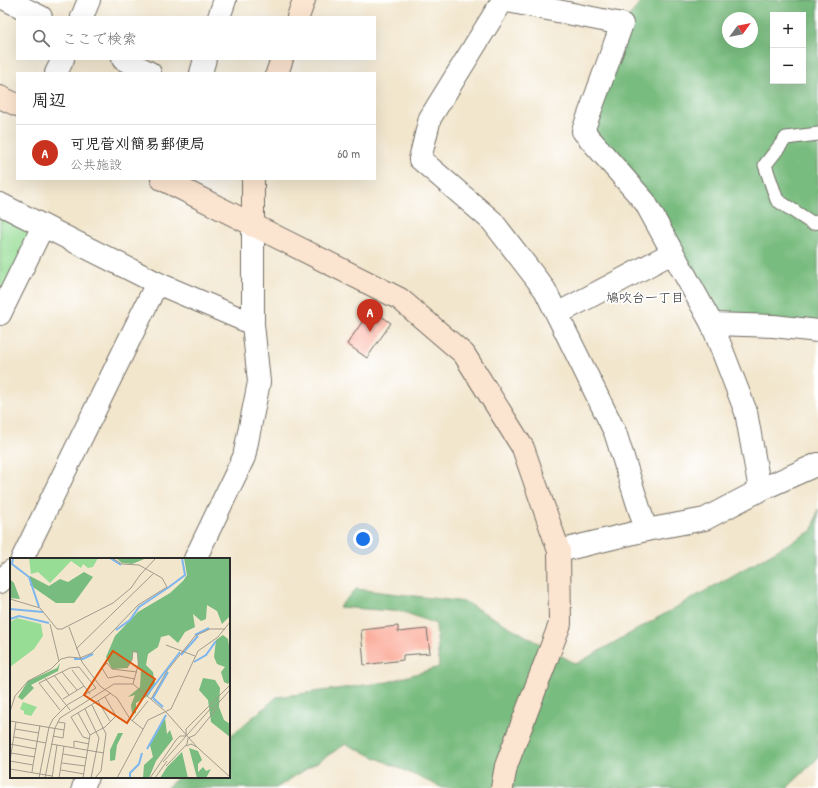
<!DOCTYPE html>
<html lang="ja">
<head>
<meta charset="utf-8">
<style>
  :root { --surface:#fff; --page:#f6f6f6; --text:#222; --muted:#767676; --line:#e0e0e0; --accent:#c8321e }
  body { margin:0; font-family:"Patrick Hand","Klee One",sans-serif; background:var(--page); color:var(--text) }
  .controls { position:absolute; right:12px; top:12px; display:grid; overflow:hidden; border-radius:0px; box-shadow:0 4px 16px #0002 }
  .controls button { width:36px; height:36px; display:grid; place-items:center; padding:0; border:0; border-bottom:1px solid var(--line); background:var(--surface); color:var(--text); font:20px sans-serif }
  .compass { position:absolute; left:722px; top:12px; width:36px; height:36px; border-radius:50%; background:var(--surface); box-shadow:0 4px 16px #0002; rotate:57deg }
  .you { position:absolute; left:363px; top:539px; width:14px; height:14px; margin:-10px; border:3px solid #fff; border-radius:50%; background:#1a73e8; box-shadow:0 0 0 6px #1a73e833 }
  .badge { display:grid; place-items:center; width:26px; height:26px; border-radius:50%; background:var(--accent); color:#fff; font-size:13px; font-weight:700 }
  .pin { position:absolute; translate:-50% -33px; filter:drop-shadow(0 1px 2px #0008) }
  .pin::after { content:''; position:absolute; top:21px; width:14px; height:12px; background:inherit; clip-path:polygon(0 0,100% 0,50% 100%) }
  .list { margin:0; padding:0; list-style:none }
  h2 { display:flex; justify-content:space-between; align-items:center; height:52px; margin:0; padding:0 16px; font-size:17px }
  h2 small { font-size:13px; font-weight:400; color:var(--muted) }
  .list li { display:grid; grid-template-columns:26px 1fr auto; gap:12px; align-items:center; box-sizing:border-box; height:56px; padding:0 16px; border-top:1px solid var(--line) }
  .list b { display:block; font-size:15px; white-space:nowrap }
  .list p { margin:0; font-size:13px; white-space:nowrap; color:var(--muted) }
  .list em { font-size:13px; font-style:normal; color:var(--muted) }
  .icon { flex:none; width:22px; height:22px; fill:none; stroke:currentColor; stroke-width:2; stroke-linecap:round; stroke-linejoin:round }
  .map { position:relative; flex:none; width:818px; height:788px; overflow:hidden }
  .search { position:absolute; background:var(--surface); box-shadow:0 4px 16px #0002; left:16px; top:16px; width:360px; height:44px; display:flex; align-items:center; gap:10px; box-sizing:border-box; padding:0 14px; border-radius:0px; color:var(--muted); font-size:15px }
  .panel { position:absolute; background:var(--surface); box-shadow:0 4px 16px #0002; left:16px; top:72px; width:360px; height:108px; border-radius:0px }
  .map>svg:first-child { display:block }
  .green { fill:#97dd96; stroke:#618460 }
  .forest { fill:#79bc7f; stroke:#527455; fill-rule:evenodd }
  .building { fill:#fbac9a }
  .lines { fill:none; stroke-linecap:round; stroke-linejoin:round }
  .lane-casing { stroke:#716c64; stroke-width:15 }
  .street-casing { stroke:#716c64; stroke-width:24 }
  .secondary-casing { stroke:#716c64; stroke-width:24 }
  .lane { stroke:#fff; stroke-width:13 }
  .street { stroke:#fff; stroke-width:22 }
  .secondary { stroke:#fce5d0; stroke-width:22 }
  .labels { text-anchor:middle; stroke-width:3.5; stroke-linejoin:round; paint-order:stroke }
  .neighbourhood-label { font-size:13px; fill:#2b2b2b; stroke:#fff }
  .inset-river { fill:none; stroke:#7db6ed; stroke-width:2 }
  .inset-road { fill:none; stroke:#a29b8c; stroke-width:1 }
  .view { fill:#df570e; fill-opacity:0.15; stroke:#df570e; stroke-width:2 }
  .inset-edge { fill:none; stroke:#2b2b2b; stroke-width:2 }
</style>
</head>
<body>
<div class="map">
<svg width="818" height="788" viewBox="0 0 818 788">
  <rect width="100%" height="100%" fill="#fff"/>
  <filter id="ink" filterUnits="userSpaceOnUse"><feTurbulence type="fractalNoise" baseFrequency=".025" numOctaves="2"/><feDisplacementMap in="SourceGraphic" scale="8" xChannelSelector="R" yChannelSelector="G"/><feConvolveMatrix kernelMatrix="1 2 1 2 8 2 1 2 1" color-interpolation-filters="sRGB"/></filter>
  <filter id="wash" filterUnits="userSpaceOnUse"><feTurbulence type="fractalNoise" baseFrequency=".012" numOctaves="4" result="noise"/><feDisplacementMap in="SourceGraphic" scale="16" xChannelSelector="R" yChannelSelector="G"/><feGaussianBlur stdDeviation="0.9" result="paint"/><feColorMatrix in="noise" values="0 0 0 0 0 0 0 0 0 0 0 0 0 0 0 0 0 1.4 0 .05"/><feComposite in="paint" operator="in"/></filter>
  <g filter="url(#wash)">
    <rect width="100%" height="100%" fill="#f2e6cd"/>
    <!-- green -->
    <polygon class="green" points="0,204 43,226 0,305"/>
    <!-- forest -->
    <g class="forest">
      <path d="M 643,0 L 818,0 L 818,331 L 712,324 L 648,204 L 583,131 L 622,24 ZM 773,15 L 803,15 L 803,81 L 773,81 ZM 728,18 L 752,18 L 752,42 L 728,42 Z"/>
      <polygon points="818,509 818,758 787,788 443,788 346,744 276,788 166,788 179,777 229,777 229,737 277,697 388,682 439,667 436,624 404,612 339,607 356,589 465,602 576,664 813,530"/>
    </g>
    <g id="blocks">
      <!-- building -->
      <g class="building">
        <polygon points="371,309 391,323 367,358 347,344"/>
        <polygon points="398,626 398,632 427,629 430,653 403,655 403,660 364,665 361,630"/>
      </g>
    </g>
  </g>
  <g filter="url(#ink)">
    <use href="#blocks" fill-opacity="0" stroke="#716c64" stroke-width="1"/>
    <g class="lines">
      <defs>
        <polyline id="lane" points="818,134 786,138 765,165 777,200 812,223 818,222"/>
        <g id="street">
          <polyline points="7,0 41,17"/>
          <polyline points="82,17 89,0"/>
          <polyline points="219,17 225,0"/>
          <polyline points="123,59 150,73"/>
          <polyline points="56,73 63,59"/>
          <polyline points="201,73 205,59"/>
          <polyline points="0,204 157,283 253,324"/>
          <polyline points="0,314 43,226"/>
          <polyline points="557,314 672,253"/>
          <polyline points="712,324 774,326 818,331"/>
          <polyline points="646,530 615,432 545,290 492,221 420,159 430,118 503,0 622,24 583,131 645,202 712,324 746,412 760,490"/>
          <polyline points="559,551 646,530 705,519 760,490 818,464"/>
          <polyline points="22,559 157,283"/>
          <polyline points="195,559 244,457 259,382 253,324 253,226"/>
          <polyline points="0,582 11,571"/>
          <polyline points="83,788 87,777"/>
        </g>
        <g id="secondary">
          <polyline points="298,17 304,0"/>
          <polyline points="277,73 282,59"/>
          <polyline points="0,97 17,105"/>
          <polyline points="162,179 400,299 464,354 523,448 559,551 560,624 506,766 502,788"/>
          <polyline points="253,226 253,179"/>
        </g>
      </defs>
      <!-- lane casing -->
      <use href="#lane" class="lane-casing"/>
      <!-- street casing -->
      <use href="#street" class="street-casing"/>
      <!-- secondary casing -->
      <use href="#secondary" class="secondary-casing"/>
      <!-- lane -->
      <use href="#lane" class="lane"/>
      <!-- street -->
      <use href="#street" class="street"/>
      <!-- secondary -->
      <use href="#secondary" class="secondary"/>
    </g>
  </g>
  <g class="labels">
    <!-- neighbourhood labels -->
    <g class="neighbourhood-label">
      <text x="645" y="302">鳩吹台一丁目</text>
    </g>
  </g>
  <!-- overview -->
  <g transform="translate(10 558)">
    <rect width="220" height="220" fill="#f2e6cd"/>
    <path d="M 19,0 L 88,0 L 83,9 L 78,10 L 73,6 L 71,10 L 61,3 L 40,25 L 28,14 L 21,16 ZM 7,60 L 31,66 L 33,78 L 24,91 L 0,109 L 0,64 ZM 13,144 L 27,149 L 21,158 L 14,156 L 14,153 L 10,151 Z" fill="#97dd96"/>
    <path d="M 106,0 L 137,0 L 122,6 L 112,5 ZM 174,0 L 220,0 L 220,58 L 212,66 L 207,53 L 197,47 L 196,61 L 191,63 L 183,56 L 185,69 L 175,74 L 168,85 L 159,77 L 151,79 L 148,89 L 138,96 L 136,107 L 143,114 L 145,126 L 139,137 L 126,145 L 126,155 L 122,156 L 121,147 L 125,137 L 118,139 L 130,129 L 131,112 L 128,109 L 127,95 L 123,94 L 122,102 L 117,110 L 102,111 L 96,99 L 105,78 L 128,54 L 160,35 L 173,23 L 177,17 ZM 74,14 L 83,19 L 64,45 L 46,45 L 20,27 L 20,18 L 39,28 L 50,21 L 58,24 ZM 0,21 L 4,25 L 10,41 L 0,40 ZM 213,77 L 218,81 L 220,94 L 220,123 L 218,126 L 214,124 L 211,114 L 215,109 L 207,106 L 204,99 L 206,82 ZM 50,105 L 48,113 L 21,127 L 24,130 L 12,142 L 8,139 L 18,123 L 47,110 ZM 193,120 L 205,122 L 210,130 L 209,149 L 214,162 L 220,166 L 220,179 L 201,164 L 198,142 L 189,132 ZM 155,160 L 157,176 L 160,172 L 163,181 L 146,203 L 139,220 L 133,220 L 134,207 L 143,199 L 140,187 ZM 108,175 L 113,175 L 107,187 L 105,202 L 100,203 L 100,192 ZM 179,190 L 188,193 L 192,202 L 188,206 L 188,214 L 193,209 L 196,213 L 201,211 L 196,220 L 187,220 ZM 172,194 L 178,220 L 150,220 L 157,209 Z" fill="#79bc7f"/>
    <path class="inset-river" d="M 3,0 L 2,6 L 19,19 L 29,49M 100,0 L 111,7M 159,29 L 175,17 L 172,0M 0,51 L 33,54M 0,61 L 9,58 L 39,65M 106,72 L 120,62 L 129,49 L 159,29M 185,77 L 199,70M 171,97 L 188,78M 64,101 L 73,101 L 83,96M 184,104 L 196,97 L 206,83M 137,137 L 170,94M 153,149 L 143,140 L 158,114M 137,191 L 156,157M 120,220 L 120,215 L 129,206 L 132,195"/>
    <path class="inset-road" d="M 0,41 L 30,50 L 47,71 L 52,71 L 103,45 L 121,30 L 130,17 L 146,0M 40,66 L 49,103M 59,69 L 72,104 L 90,128 L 107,140 L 120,161 L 133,171M 156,87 L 185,98M 66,91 L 143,16M 117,110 L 122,102 L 123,93 L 127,93 L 129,104 L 123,126M 62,112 L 80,136M 52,114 L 67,132M 44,117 L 59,137M 35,120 L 60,152M 125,121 L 109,118 L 98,120 L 92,110 L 97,105 L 102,111 L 127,114M 53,141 L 74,128M 141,141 L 157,113 L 185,78 L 200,71 L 215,71M 88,143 L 100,163M 82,147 L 96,176 L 91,213 L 85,220M 75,151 L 89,180 L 81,220M 202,152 L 220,132M 0,154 L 5,138 L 18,123 L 41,111 L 51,101 L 59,99 L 70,100 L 82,95 L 128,47 L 157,29 L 152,20 L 129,7 L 112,6 L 102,0M 156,154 L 187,189 L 220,219M 68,155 L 80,177 L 73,220M 0,163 L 54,172 L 53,180 L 43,178M 122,163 L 138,143M 48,164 L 55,165 L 54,172M 5,171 L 29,175M 80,177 L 95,169 L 106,158 L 95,139M 4,179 L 36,185M 80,181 L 73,179 L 61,159 L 101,135M 0,186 L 26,191M 41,186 L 94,195M 176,188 L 181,186 L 187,189M 64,189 L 64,183 L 79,186M 1,195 L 25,199M 53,196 L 77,200M 0,203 L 6,164M 0,203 L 23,207 L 22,214M 153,204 L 202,149M 52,205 L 75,208M 23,207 L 30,167M 156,208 L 177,186 L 178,180 L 185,177 L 207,150M 0,211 L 42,218M 51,212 L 74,216M 29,220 L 39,169 L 43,161 L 57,147 L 86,130 L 69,109 L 60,110 L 29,125 L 50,152M 35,220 L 45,170 L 50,160 L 104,126 L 123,126 L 156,154M 42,220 L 47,187M 49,220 L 54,188M 107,220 L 138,162 L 161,151 L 188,93 L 208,79 L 220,64M 140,220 L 166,182 L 170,178 L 176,178 L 176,171 L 220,127M 145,220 L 157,203"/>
    <path class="view" d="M 103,93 L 145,121 L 117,165 L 74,137 Z"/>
    <rect width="220" height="220" class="inset-edge"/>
  </g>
</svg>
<div class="controls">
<button>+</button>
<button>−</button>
</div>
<svg class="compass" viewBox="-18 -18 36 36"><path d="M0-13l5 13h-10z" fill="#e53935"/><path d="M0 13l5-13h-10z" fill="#767676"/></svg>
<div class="you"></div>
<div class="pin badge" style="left:370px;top:332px">A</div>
<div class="search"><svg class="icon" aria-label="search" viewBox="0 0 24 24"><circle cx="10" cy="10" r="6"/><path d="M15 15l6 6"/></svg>ここで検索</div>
<section class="panel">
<h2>周辺<small></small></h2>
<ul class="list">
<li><span class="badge">A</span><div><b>可児菅刈簡易郵便局</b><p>公共施設</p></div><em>60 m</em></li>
</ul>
</section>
</div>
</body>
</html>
